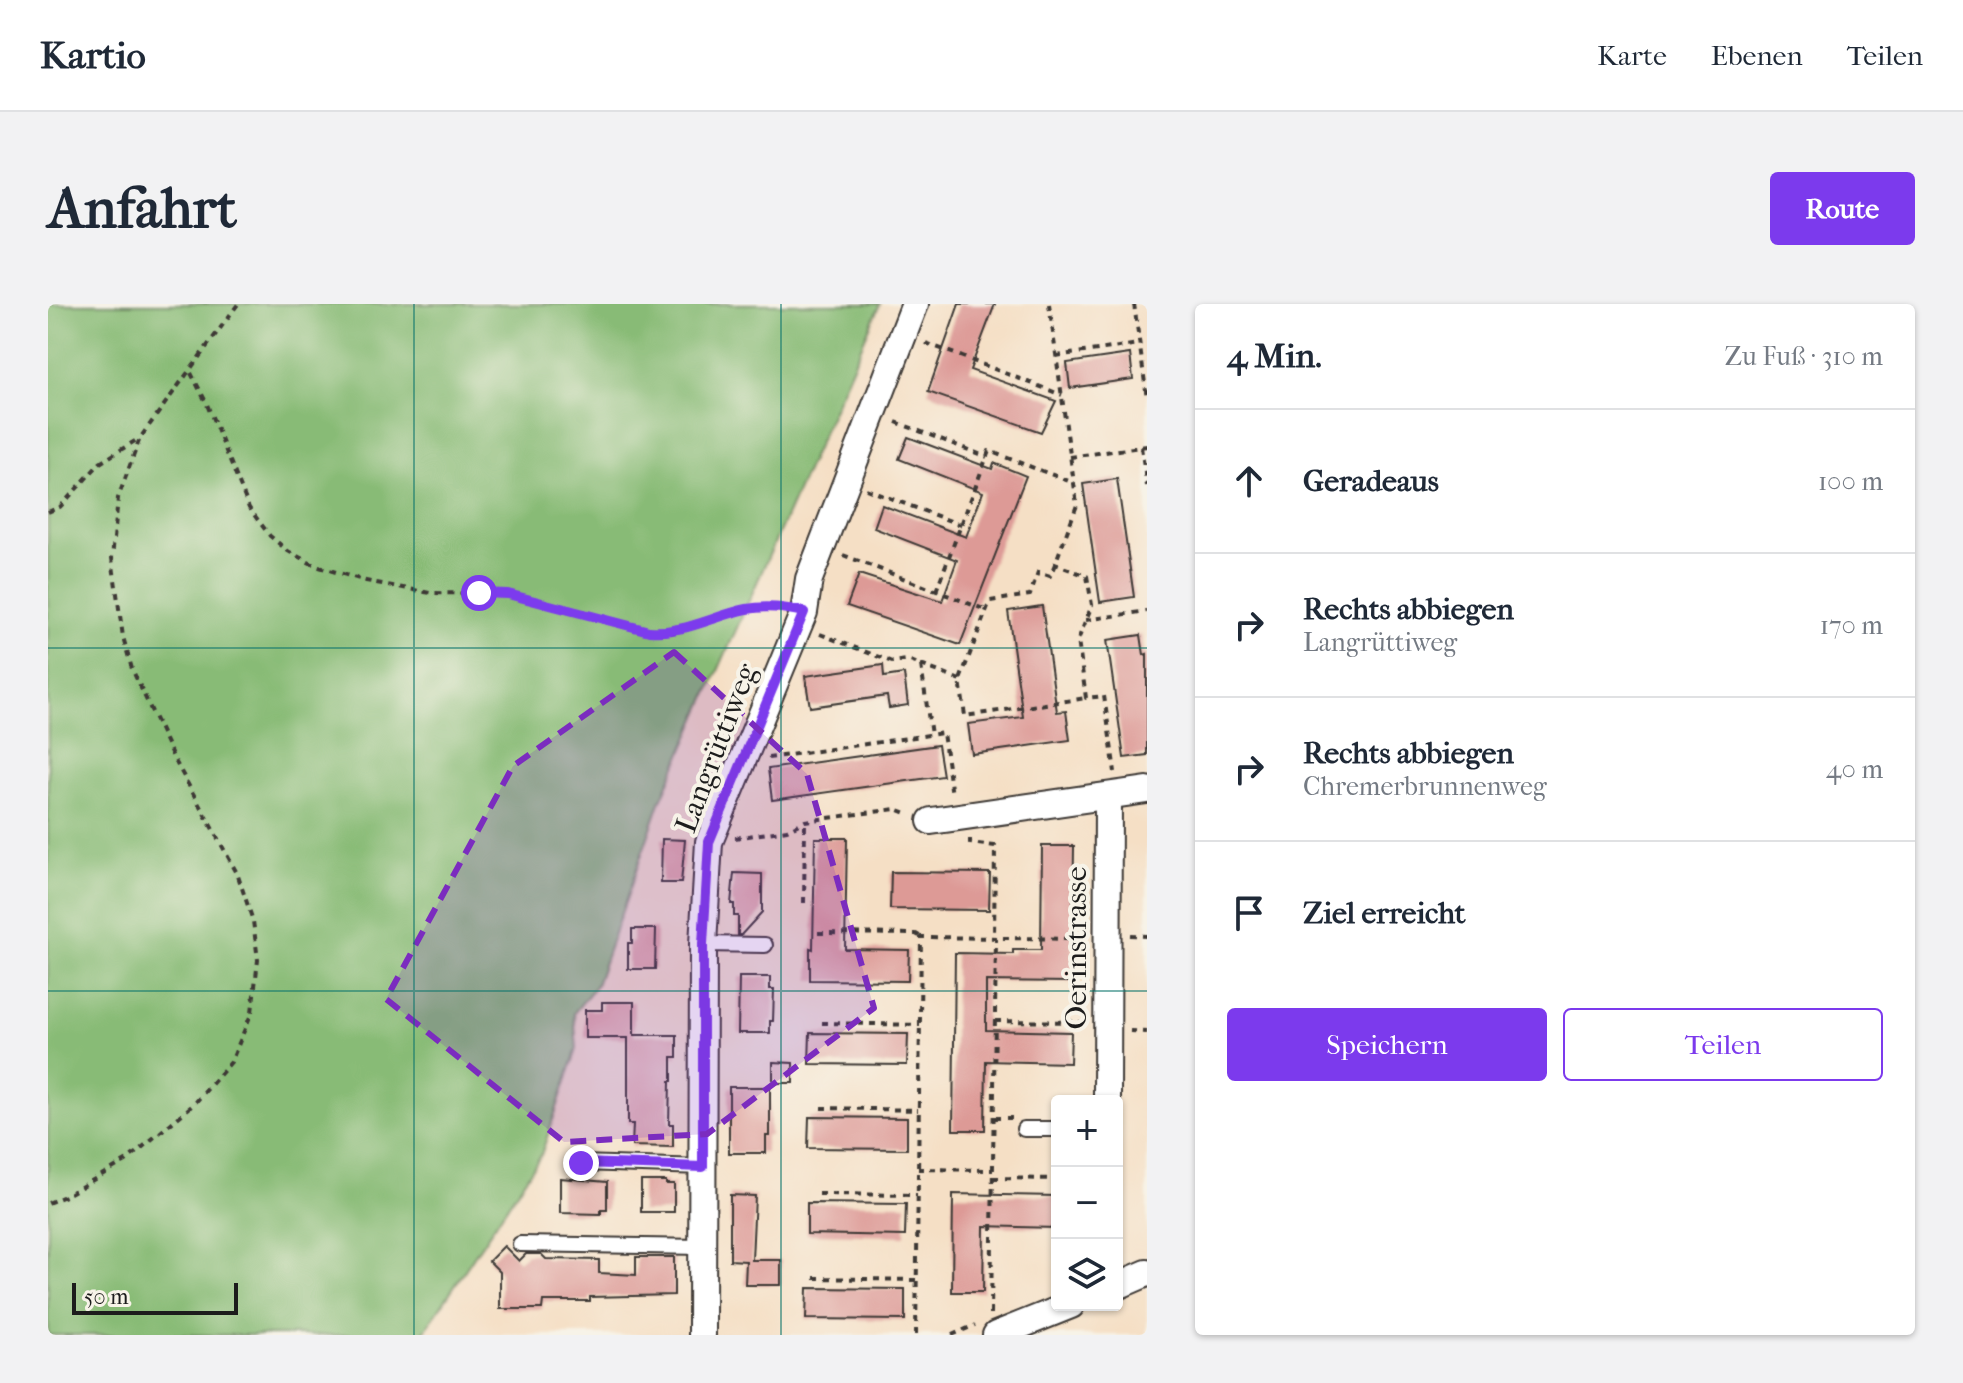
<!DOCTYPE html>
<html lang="de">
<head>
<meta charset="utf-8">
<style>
  :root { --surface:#fff; --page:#f2f2f3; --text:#1f2937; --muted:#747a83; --line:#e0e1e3; --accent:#7c3aed }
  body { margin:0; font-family:"IM FELL French Canon",serif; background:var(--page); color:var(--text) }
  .controls { position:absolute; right:24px; bottom:24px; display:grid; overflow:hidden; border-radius:8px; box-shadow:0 2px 6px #0004 }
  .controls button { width:72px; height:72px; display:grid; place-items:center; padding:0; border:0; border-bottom:2px solid var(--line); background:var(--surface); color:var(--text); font:40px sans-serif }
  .scale { position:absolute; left:24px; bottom:20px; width:166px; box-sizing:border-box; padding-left:8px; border:4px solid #1c1c1c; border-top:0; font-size:22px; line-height:28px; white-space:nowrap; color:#1c1c1c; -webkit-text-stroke:6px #f7f3e8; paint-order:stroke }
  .stop { position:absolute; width:24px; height:24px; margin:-18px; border:6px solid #7c3aed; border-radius:50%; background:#fff }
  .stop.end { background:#7c3aed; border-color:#fff; box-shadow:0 2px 8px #0008 }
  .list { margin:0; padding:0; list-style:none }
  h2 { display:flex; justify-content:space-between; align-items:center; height:104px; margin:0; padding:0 32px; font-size:34px }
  h2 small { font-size:26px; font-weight:400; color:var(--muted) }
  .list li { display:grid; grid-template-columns:52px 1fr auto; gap:24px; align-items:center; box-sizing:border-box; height:144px; padding:0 32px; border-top:2px solid var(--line) }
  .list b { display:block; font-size:30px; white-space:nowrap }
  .list p { margin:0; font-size:26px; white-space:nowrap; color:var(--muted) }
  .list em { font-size:26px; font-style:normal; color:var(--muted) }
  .actions { display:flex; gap:16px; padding:24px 32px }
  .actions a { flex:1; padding:18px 0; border:2px solid var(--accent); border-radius:8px; text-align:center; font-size:28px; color:var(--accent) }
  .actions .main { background:var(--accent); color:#fff }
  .icon { flex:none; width:44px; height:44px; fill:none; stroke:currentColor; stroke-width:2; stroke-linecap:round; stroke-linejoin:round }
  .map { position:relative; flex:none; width:1099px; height:1031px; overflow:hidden; border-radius:8px }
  header { display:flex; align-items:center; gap:48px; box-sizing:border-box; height:112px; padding:0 40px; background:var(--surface); border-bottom:2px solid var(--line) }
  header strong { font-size:38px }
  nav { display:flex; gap:44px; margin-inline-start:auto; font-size:28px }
  .intro { display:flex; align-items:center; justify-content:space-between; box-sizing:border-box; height:192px; padding:0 48px }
  h1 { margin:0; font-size:56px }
  .button { padding:20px 36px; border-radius:8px; background:var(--accent); color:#fff; font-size:28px; font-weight:700 }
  main { display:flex; gap:48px; padding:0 48px }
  aside { flex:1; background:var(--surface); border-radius:8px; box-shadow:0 2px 6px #0004 }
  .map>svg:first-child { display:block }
  .forest { fill:#88bb76; stroke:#526c49; stroke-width:2 }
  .building { fill:#dd9a96 }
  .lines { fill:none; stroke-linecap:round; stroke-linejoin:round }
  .lane-casing { stroke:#3d3935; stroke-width:18 }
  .street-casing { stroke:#3d3935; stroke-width:30 }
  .path { stroke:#3d3935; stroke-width:4; stroke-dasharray:6 6; stroke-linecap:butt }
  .lane { stroke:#fff; stroke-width:14 }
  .street { stroke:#fff; stroke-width:26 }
  .route { stroke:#7c3aed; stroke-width:10 }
  .marked { fill:#7b2cbf; fill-opacity:0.2; stroke:#7b2cbf; stroke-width:6; stroke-dasharray:16 10; stroke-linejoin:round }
  .grid { fill:none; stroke:#0f766e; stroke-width:2; stroke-opacity:0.55 }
  .labels { text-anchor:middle; stroke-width:8; stroke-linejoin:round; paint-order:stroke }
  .street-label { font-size:30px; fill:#1c1c1c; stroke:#f7f3e8 }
</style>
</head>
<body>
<header>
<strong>Kartio</strong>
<nav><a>Karte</a><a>Ebenen</a><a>Teilen</a></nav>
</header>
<div class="intro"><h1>Anfahrt</h1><a class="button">Route</a></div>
<main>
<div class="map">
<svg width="1099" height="1031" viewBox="0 0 1099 1031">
  <rect width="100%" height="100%" fill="#f7f3e8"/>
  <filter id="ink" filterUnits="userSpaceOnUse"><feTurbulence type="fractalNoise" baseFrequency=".0125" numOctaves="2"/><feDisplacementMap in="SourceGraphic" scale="16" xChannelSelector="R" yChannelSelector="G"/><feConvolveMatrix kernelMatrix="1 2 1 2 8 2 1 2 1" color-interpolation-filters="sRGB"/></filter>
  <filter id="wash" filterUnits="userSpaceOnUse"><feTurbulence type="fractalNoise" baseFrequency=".006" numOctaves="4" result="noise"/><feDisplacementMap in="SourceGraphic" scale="32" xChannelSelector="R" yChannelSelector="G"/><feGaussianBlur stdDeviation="1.8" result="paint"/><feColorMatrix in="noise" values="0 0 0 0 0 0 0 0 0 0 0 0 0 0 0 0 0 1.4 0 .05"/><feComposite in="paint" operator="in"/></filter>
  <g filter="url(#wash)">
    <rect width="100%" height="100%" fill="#f5dfc5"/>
    <!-- forest -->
    <polygon class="forest" points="0,0 832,0 613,496 548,681 526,709 529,745 493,851 374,1031 0,1031"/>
    <g id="blocks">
      <!-- building -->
      <g class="building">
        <polygon points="911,0 947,0 922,66 1008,97 993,128 880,88"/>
        <polygon points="1082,50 1085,75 1022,84 1019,59"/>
        <polygon points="860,133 944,165 946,159 978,172 912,341 799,302 811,270 894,297 909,256 826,224 834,201 918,233 935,188 851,155"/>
        <polygon points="1069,175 1086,293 1052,298 1035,180"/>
        <polygon points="994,302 1009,408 1018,407 1022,436 924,450 920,420 975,413 960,307"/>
        <polygon points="1093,331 1096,351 1099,350 1099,451 1076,454 1059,336"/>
        <polygon points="835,361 836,373 856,370 860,401 841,404 839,392 762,403 757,372"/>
        <polygon points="890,441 895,472 724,496 720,465"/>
        <polygon points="767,534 799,534 797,645 861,646 860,677 762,676 762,644 765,645"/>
        <polygon points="614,535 637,536 633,579 613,579"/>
        <polygon points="994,542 1026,542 1024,678 938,677 938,726 1023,728 1022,759 938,757 937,826 905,826 907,649 965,650 965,646 993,646"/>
        <polygon points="843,568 942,569 941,606 842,605"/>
        <polygon points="686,569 714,570 714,608 693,631 690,631 690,612 686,612 686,600 683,600"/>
        <polygon points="584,625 608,625 607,665 580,665 580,639 584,639"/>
        <polygon points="691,673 722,673 722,685 726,685 725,717 722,717 722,729 690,729"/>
        <polygon points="554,698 586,698 586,731 629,731 629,753 624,753 624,777 622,777 621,820 625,820 625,843 584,842 585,820 580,820 580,734 537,734 537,706 554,706"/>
        <polygon points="762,729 860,730 859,761 761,760"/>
        <polygon points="725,758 745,759 745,779 725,779"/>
        <polygon points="681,783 722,783 722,832 718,832 718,849 681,849"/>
        <polygon points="761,813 859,814 859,845 760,844"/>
        <polygon points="512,874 559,878 559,906 553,906 553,910 512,909"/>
        <polygon points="593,877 618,877 618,880 626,880 626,908 593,908"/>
        <polygon points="905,890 1009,892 1009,924 936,922 935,988 904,988"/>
        <polygon points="682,891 707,892 704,956 733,956 733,981 697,981 698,957 682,956"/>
        <polygon points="759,899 858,900 857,932 759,930"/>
        <polygon points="456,942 471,957 478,950 493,950 498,955 551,956 551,969 588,971 588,953 626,953 626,991 542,993 542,997 495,997 494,1005 452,1005 452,968 441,957"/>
        <polygon points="759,984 857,985 857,1016 758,1015"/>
      </g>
    </g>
  </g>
  <g filter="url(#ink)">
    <use href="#blocks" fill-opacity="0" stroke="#3d3935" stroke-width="2"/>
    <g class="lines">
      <defs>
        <g id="lane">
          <polyline points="655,640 717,641"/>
          <polyline points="976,825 1009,825"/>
          <polyline points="533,859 655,863"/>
          <polyline points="472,940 655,943"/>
        </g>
        <g id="street">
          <polyline points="883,517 1099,486"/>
          <polyline points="1059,797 1060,492"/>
          <polyline points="1069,982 1099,969"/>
          <polyline points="654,1031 655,640 661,538 756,308 761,275 867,0"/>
          <polyline points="948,1031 1023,1001"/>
        </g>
      </defs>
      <!-- lane casing -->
      <use href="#lane" class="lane-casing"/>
      <!-- street casing -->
      <use href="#street" class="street-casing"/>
      <!-- path -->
      <g class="path">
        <polyline points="1001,0 1029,201 1007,260 1039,272 1044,301 1030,336 1038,394 1056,392 1067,468"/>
        <polyline points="1086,0 1099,94"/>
        <polyline points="878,39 1014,91"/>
        <polyline points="1008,52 1091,40"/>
        <polyline points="143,69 158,98 201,204 222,232 240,247 268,262 318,277 382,289 460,290 601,327 621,329 698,305 734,304"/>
        <polyline points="848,118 939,153"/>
        <polyline points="1093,143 1099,182"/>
        <polyline points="1022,153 1099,142"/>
        <polyline points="818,185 913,221"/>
        <polyline points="0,208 12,203 52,159 90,135"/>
        <polyline points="795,251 938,306"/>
        <polyline points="1007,260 1002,272 990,268 982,291 942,297 912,376 917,412 1038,394"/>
        <polyline points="888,287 941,147 1026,179"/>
        <polyline points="1038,316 1099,307"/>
        <polyline points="772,330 844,358 859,356 873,361 883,431"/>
        <polyline points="873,361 912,376"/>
        <polyline points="720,454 895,429 904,491"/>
        <polyline points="687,534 739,526 757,517 848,505 861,510"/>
        <polyline points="922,535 922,539 947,542 946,634"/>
        <polyline points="756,599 757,517"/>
        <polyline points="770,629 868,630 873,633"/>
        <polyline points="1082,631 1099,632"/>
        <polyline points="947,717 1037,718"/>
        <polyline points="774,719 872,721"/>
        <polyline points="1082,727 1099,728"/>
        <polyline points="773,804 870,806"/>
        <polyline points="946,814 964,814"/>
        <polyline points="870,865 945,866"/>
        <polyline points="945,874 1009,875"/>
        <polyline points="771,890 869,891"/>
        <polyline points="0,899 17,892 78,857 146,800 183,758 204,708 210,656 205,617 189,569 125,453 84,365 75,333 64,254 70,194 92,134 190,0"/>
        <polyline points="766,974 868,976"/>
        <polyline points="943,1010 948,635"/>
        <polyline points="868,1031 873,633 1037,635"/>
        <polyline points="904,1031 927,1021"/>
      </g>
      <!-- lane -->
      <use href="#lane" class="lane"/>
      <!-- street -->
      <use href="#street" class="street"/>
    </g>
  </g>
  <g class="lines" filter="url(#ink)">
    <!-- route -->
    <path class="route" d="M 431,289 L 460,290 L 601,327 C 636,330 665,312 699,305 C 719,301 736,304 756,308 L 661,538 L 655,640 L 655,863 L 533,859"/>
  </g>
  <!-- marked area -->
  <path class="marked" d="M 626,348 L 759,470 L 826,704 L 659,830 L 516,838 L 338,695 L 465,462 Z"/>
  <!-- grid -->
  <path class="grid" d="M 366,0 L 366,1031M 733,0 L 733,1031M 0,344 L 1099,344M 0,687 L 1099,687"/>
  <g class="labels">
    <!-- street labels -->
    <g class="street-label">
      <text transform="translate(668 444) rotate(-69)" y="10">Langrüttiweg</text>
      <text transform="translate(1028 644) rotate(-90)" y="10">Oerinstrasse</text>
    </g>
  </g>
</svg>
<div class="controls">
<button>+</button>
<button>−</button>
<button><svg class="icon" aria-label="layers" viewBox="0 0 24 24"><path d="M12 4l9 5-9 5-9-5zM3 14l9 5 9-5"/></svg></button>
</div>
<div class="scale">50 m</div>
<div class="stop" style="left:431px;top:289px"></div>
<div class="stop end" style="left:533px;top:859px"></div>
</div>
<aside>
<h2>4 Min.<small>Zu Fuß · 310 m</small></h2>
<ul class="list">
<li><svg class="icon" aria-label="ahead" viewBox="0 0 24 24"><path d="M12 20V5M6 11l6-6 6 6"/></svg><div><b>Geradeaus</b></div><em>100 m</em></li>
<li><svg class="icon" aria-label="right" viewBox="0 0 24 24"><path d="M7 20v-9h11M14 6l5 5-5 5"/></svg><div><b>Rechts abbiegen</b><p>Langrüttiweg</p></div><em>170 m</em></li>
<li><svg class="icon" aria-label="right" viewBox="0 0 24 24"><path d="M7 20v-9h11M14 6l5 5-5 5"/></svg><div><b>Rechts abbiegen</b><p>Chremerbrunnenweg</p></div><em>40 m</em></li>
<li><svg class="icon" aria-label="arrive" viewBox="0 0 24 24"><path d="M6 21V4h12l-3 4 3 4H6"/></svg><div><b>Ziel erreicht</b></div></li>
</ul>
<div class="actions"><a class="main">Speichern</a><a>Teilen</a></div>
</aside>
</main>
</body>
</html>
